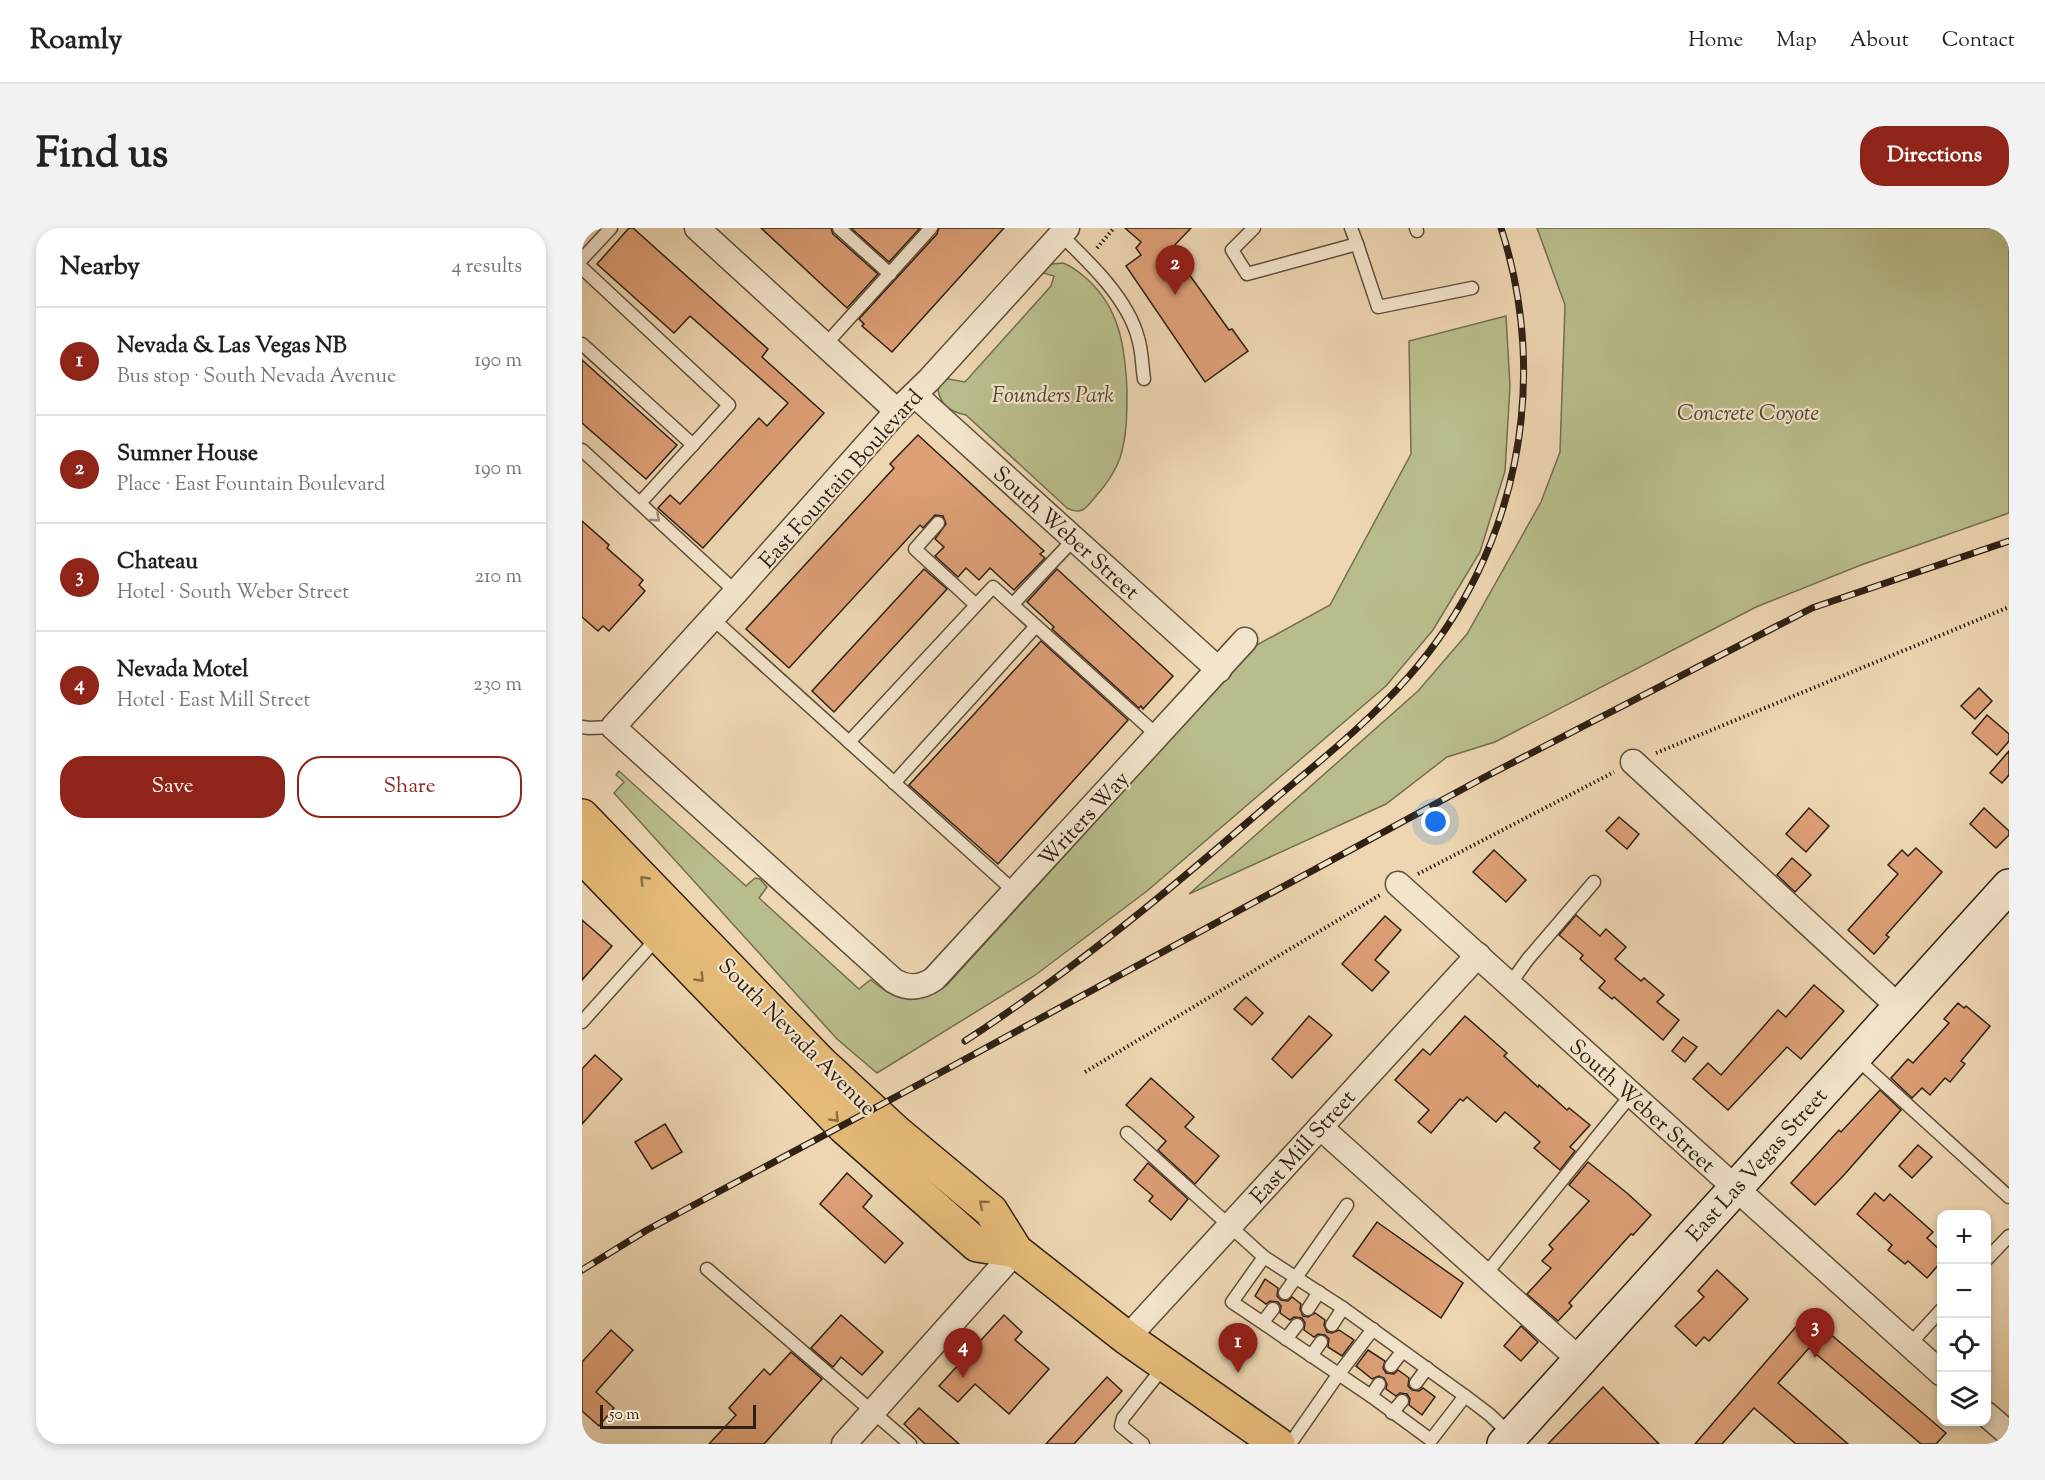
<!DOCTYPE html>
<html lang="en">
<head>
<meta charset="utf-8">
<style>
  :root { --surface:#fff; --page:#f2f2f2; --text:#222; --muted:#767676; --line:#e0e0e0; --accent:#8f2418 }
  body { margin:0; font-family:"Sorts Mill Goudy",serif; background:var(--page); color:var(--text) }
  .controls { position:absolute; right:18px; bottom:18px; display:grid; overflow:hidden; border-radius:12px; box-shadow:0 3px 9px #0003 }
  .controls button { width:54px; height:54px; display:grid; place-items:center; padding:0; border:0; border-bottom:2px solid var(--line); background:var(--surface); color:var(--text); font:30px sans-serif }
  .scale { position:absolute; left:18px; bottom:15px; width:156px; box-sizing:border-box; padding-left:6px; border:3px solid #2e2014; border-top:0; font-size:16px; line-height:21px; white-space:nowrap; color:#2e2014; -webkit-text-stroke:4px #f3e4cc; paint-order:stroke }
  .you { position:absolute; left:854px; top:594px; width:21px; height:21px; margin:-15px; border:4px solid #fff; border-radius:50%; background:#1a73e8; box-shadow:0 0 0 9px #1a73e833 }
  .badge { display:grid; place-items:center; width:39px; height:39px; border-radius:50%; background:var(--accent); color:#fff; font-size:20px; font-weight:700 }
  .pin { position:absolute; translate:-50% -50px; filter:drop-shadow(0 2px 3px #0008) }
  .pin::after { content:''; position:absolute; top:32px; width:21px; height:18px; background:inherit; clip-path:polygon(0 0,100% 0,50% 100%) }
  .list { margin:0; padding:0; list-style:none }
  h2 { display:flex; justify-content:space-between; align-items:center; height:78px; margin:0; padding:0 24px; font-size:26px }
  h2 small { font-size:20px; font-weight:400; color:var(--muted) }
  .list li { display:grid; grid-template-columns:39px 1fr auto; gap:18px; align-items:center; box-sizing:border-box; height:108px; padding:0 24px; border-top:2px solid var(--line) }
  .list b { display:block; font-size:22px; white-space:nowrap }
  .list p { margin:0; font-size:20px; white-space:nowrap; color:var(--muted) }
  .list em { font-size:20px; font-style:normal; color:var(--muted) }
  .actions { display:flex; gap:12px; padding:18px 24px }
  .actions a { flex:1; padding:14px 0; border:2px solid var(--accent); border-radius:24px; text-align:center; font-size:21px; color:var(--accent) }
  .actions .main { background:var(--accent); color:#fff }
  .icon { flex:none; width:33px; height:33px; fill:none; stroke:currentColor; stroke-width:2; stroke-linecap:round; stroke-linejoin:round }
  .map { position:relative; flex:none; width:1427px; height:1216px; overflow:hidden; border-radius:24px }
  header { display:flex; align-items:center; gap:36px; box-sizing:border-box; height:84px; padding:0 30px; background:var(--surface); border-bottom:2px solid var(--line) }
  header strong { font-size:28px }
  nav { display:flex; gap:33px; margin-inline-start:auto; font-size:21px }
  .intro { display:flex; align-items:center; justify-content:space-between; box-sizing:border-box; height:144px; padding:0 36px }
  h1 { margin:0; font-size:42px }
  .button { padding:15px 27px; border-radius:24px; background:var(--accent); color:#fff; font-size:21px; font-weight:700 }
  main { display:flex; gap:36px; padding:0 36px }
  aside { flex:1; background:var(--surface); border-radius:24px; box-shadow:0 3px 9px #0003 }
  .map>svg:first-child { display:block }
  .green { fill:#b9bd8b; stroke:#746e50; stroke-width:1.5 }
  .building { fill:#dd9f76; stroke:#2e2014; stroke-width:1.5 }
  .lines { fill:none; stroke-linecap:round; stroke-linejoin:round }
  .lane-casing { stroke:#5e4e3b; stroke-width:15 }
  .street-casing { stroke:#5e4e3b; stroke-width:27 }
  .secondary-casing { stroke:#2e2014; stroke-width:36 }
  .primary-casing { stroke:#2e2014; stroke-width:36 }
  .path { stroke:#2e2014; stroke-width:4; stroke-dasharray:1.5 3; stroke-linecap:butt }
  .lane { stroke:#f3e4cc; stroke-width:12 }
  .street { stroke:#f3e4cc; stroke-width:24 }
  .secondary { stroke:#f3e4cc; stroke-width:33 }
  .primary { stroke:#e6bb78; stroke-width:33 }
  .rail-casing { stroke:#2e2014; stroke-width:7 }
  .rail { stroke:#f3e4cc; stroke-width:4.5; stroke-dasharray:14; stroke-linecap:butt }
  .oneway { stroke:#9a8c79 }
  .oneway2 { stroke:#8a6e46 }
  .labels { text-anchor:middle; stroke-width:4.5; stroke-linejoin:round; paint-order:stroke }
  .park-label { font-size:22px; font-style:italic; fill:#514732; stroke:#f3e4cc }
  .street-label { font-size:22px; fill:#2e2014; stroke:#f3e4cc }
</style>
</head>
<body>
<header>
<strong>Roamly</strong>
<nav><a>Home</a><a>Map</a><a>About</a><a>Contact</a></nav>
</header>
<div class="intro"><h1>Find us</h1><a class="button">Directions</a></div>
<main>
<aside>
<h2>Nearby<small>4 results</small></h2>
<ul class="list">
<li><span class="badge">1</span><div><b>Nevada &amp; Las Vegas NB</b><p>Bus stop · South Nevada Avenue</p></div><em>190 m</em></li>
<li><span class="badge">2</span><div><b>Sumner House</b><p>Place · East Fountain Boulevard</p></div><em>190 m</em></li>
<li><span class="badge">3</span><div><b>Chateau</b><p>Hotel · South Weber Street</p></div><em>210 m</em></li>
<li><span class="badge">4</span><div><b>Nevada Motel</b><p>Hotel · East Mill Street</p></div><em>230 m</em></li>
</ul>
<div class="actions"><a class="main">Save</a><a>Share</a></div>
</aside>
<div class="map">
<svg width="1427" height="1216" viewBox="0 0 1427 1216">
  <rect width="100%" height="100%" fill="#edd6b1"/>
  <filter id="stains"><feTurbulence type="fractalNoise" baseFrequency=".00333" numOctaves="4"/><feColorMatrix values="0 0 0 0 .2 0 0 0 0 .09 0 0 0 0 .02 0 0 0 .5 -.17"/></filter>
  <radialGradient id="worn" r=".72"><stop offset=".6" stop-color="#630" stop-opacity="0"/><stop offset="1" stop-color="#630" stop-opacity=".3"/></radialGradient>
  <!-- green -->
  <g class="green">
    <polygon points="955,0 1427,0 1427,285 1279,337 1174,379 913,514 865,529 804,576 607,666 836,463 885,406 959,274 978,224 983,77"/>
    <path d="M 481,35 C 490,38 497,44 504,50 C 538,80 543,119 545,162 C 545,185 545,208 538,230 C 533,244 524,257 514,268 C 505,279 500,288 485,280 L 384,187 C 369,184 359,178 356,162 L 361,150 L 383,154 L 469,58 L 472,48 L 461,45 L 460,42 L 469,36 Z"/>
    <path d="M 924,88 L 928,158 L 923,243 L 898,324 L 851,402 L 804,458 L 565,663 L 452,748 L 295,845 L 255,811 L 32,565 L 42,554 L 34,547 L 37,543 L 164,658 L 173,650 L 178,651 L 185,659 L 177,670 L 277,761 L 287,753 L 289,752 C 319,777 333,777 365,757 L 673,418 L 748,377 L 829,226 L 827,113 Z"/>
  </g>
  <!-- building -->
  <g class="building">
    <polygon points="47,0 51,0 186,121 180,129 242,185 121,320 76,280 88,267 98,276 177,190 185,198 206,175 108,88 92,105 15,36"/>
    <polygon points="179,0 249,0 251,6 296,46 265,80"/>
    <polygon points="269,0 338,0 307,34"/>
    <polygon points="357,0 422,0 310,124 280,98 282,96 277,91 355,6"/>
    <polygon points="543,0 609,0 589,21 647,102 650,101 666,123 623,154 544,38 559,27 554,20 559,14"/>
    <polygon points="0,132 95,217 64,251 0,195"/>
    <polygon points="336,207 462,323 458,326 463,330 432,362 408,340 397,352 384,340 376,349 353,328 362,319 353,311 364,296 361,288 353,287 341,300 338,297 207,440 164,401 312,240 308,236"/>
    <polygon points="0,293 27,317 25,320 61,352 57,357 63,363 27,403 21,398 16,403 0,389"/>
    <polygon points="342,341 365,361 252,484 230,463"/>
    <polygon points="475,341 591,448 561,481 559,478 557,480 470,401 472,399 445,374"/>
    <polygon points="459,413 546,492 416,636 327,557"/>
    <polygon points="1397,460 1410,473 1393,491 1379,478"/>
    <polygon points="1405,487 1427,506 1427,513 1415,527 1390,505"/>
    <polygon points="1427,523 1427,547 1420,555 1408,545"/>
    <polygon points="1227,580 1247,598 1224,624 1204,606"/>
    <polygon points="1402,580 1427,603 1427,607 1414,620 1388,596"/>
    <polygon points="1037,589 1057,606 1045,621 1024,603"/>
    <polygon points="1334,620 1360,644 1304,707 1307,709 1292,726 1266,702 1316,646 1306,637 1320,622 1326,628"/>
    <polygon points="912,622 944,652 924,674 891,644"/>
    <polygon points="1210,630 1229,647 1213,664 1195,647"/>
    <polygon points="994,687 1018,708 1024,701 1044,719 1033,731 1059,753 1062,750 1082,767 1075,774 1097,792 1081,812 1032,769 1030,771 1017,760 1023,753 998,731 1001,727 977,707"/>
    <polygon points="803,688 819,702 793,732 807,744 790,763 760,736"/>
    <polygon points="0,692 30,718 0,752"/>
    <polygon points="1232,757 1262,783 1219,831 1205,819 1146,882 1111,851 1126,835 1139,847 1196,782 1204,789"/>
    <polygon points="664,769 681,785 670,797 652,781"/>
    <polygon points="1376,775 1382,780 1384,778 1408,798 1379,833 1383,836 1368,854 1363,850 1348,867 1340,860 1330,870 1309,850 1326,831 1331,835 1367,795 1362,791"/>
    <polygon points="727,788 750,807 710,850 690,831"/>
    <polygon points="883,788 925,825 922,828 956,859 957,857 985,882 987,880 1008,897 988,919 993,923 978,942 952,920 958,914 923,884 914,894 885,869 881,873 878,871 849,905 836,894 847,882 813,852 841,821 848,827"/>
    <polygon points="1101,809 1115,819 1103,834 1090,823"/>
    <polygon points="13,827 40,851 0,896 0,841"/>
    <polygon points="569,850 612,889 603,899 637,928 613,956 576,922 584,913 544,877"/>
    <polygon points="1298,862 1319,882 1262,947 1233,977 1209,955 1257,902 1259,904"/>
    <polygon points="83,896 100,924 70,941 53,914"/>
    <polygon points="1336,917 1350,929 1330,950 1317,938"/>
    <polygon points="1006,934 1045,965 1069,987 1051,1007 1049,1006 987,1075 990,1078 976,1093 945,1066 969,1040 960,1033 971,1021 967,1017 1007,973 987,957"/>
    <polygon points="566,935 606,971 589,992 567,973 571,968 552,952"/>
    <polygon points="265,945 290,968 281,979 321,1015 303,1035 238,976"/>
    <polygon points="1293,965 1302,973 1308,966 1351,1004 1345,1010 1359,1023 1359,1034 1345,1050 1326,1033 1323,1036 1306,1022 1310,1017 1275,986"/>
    <polygon points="795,994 881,1055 859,1090 771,1028"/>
    <polygon points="1135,1042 1166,1071 1127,1113 1122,1109 1114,1118 1093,1098 1122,1069 1116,1063"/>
    <polygon points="683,1051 696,1060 695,1068 699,1072 706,1073 710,1069 719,1076 718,1081 721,1088 726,1089 733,1085 743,1092 742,1097 745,1104 750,1105 757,1102 772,1112 760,1128 746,1119 747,1111 743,1107 736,1106 732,1109 722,1102 723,1095 720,1090 712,1089 708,1092 698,1085 699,1078 696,1074 688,1073 684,1076 673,1068"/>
    <polygon points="1225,1086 1364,1205 1354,1216 1339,1216 1227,1120 1196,1155 1266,1216 1214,1216 1172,1180 1140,1216 1113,1216"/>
    <polygon points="259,1087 301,1124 280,1147 259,1129 251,1139 229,1120"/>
    <polygon points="422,1087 440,1104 433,1112 467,1141 427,1186 393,1156 376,1174 357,1158"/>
    <polygon points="939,1098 956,1114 939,1133 922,1118"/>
    <polygon points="29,1102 51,1122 14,1164 32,1180 17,1198 0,1183 0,1134"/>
    <polygon points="786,1122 803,1133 801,1140 804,1145 812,1146 816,1142 827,1150 826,1158 830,1162 837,1163 841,1160 853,1169 840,1187 827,1177 828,1171 825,1166 818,1165 814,1168 804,1161 805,1156 802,1150 797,1148 790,1151 774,1138"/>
    <polygon points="209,1124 240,1151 182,1216 127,1216 154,1187 147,1180 182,1141 188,1147"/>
    <polygon points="525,1149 540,1163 492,1216 464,1216"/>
    <polygon points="1021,1159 1077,1216 966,1216"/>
    <polygon points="337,1180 377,1216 343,1216 322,1196"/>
  </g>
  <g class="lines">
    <defs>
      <g id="lane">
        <polyline points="257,0 308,46"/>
        <polyline points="672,0 650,22 665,46 775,16 769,0"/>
        <polyline points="834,0 835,3"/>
        <path d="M 479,7 C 507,34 546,71 556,110 C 560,122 560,138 562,151"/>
        <polyline points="775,16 796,79 890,60"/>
        <polyline points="0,31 29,0"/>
        <polyline points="0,40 147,177 58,275"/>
        <polyline points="0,116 111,217"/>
        <polyline points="243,117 349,0"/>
        <polyline points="0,222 154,364"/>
        <polyline points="356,295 333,321 394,377"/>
        <polyline points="431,376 492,311"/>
        <polyline points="130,390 433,664"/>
        <polyline points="0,499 7,500 31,499"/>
        <polyline points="267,514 411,359 576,508"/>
        <polyline points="312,555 454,398"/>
        <polyline points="928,756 946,731 1012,654"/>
        <polyline points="0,794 77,708"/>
        <polyline points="1273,829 1427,969"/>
        <polyline points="545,905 682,1029 650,1074 789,1168 849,1212 883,1168 908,1187 929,1207"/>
        <polyline points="682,1029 761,1080 883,1168"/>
        <polyline points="1404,1032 1427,1008"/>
        <polyline points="125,1041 328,1216"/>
        <polyline points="903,1047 1049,867"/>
        <polyline points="703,1065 765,977"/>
        <polyline points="726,1081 737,1064"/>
        <polyline points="681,1094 691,1081"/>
        <polyline points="750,1097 761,1080"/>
        <polyline points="704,1111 715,1097"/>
        <polyline points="1327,1117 1360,1081"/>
        <polyline points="729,1128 739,1114"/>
        <polyline points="809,1138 820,1124"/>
        <polyline points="834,1155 845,1140"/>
        <polyline points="789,1168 797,1156"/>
        <polyline points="810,1185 820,1173"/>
        <polyline points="561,1216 539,1198 541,1190 583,1137"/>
        <polyline points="708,1216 756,1147 791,1101"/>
      </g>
      <g id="street">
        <polyline points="115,0 315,183"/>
        <path d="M 485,0 L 347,152 L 315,183 L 154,364 L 31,499 L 312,753 C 326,761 339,760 352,751 L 663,412"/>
        <polyline points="333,167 637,442"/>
        <polyline points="1051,534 1317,779"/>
        <polyline points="816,656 1360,1146"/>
        <polyline points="738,899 998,1132"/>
        <polyline points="545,1110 896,727"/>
        <polyline points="1404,1186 1427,1206"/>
        <polyline points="262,1216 434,1023"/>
      </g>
      <polyline id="secondary" points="922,1216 1427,658"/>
      <g id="primary">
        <polyline points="0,588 239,835 314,904 409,983 434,1023 545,1110 696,1216"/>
        <polyline points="0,628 263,900 395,1017 434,1023"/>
      </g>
    </defs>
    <!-- lane casing -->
    <use href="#lane" class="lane-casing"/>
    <!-- street casing -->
    <use href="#street" class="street-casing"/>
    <!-- secondary casing -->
    <use href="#secondary" class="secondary-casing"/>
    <!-- primary casing -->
    <use href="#primary" class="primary-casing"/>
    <!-- path -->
    <g class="path">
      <polyline points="515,20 532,0"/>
      <polyline points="1074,525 1427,379"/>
      <polyline points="836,646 1032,544"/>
      <polyline points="503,844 798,667"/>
    </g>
    <!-- lane -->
    <use href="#lane" class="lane"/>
    <!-- street -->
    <use href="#street" class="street"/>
    <!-- secondary -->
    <use href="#secondary" class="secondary"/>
    <!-- primary -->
    <use href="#primary" class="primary"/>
    <defs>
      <g id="rail">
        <path d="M 383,813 C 483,748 577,671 667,593 C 721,546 781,501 828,447 C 935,325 969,154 919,0"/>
        <polyline points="0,1042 65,1002 319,866 901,550 1230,380 1427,313"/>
      </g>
    </defs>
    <!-- rail casing -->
    <use href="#rail" class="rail-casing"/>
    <!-- rail -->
    <use href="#rail" class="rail"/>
  </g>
  <!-- one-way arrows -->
  <defs><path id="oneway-chevron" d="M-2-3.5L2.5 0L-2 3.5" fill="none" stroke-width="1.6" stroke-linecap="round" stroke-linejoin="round" transform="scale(1.5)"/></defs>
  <use class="oneway" href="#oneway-chevron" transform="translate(74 290) rotate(43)"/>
  <g class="oneway2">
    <use href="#oneway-chevron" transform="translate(62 652) rotate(-134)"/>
    <use href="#oneway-chevron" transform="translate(118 750) rotate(46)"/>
    <use href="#oneway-chevron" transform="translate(253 890) rotate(46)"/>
    <use href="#oneway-chevron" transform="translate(401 976) rotate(-140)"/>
  </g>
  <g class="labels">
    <!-- park labels -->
    <g class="park-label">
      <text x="471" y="174">Founders Park</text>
      <text x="1166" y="192">Concrete Coyote</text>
    </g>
    <!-- street labels -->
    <g class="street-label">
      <text transform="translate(258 250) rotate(-48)" y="8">East Fountain Boulevard</text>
      <text transform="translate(485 304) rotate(42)" y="8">South Weber Street</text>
      <text transform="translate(501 590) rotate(-47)" y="8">Writers Way</text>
      <text transform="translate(216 808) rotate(45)" y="8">South Nevada Avenue</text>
      <text transform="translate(1061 877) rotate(42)" y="8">South Weber Street</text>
      <text transform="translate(720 918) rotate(-48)" y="8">East Mill Street</text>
      <text transform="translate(1174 936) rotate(-48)" y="8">East Las Vegas Street</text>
    </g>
  </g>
  <rect width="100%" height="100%" filter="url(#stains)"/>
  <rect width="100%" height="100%" fill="url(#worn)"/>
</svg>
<div class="controls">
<button>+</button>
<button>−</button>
<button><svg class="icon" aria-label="locate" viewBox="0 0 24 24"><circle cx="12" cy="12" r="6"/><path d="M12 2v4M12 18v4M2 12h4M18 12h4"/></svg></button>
<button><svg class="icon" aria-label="layers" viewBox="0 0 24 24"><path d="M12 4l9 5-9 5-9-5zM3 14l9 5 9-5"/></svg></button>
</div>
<div class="scale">50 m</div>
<div class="you"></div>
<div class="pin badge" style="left:656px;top:1145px">1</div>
<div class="pin badge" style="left:593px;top:67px">2</div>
<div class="pin badge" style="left:1233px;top:1130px">3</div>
<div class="pin badge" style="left:381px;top:1150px">4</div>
</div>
</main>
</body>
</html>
